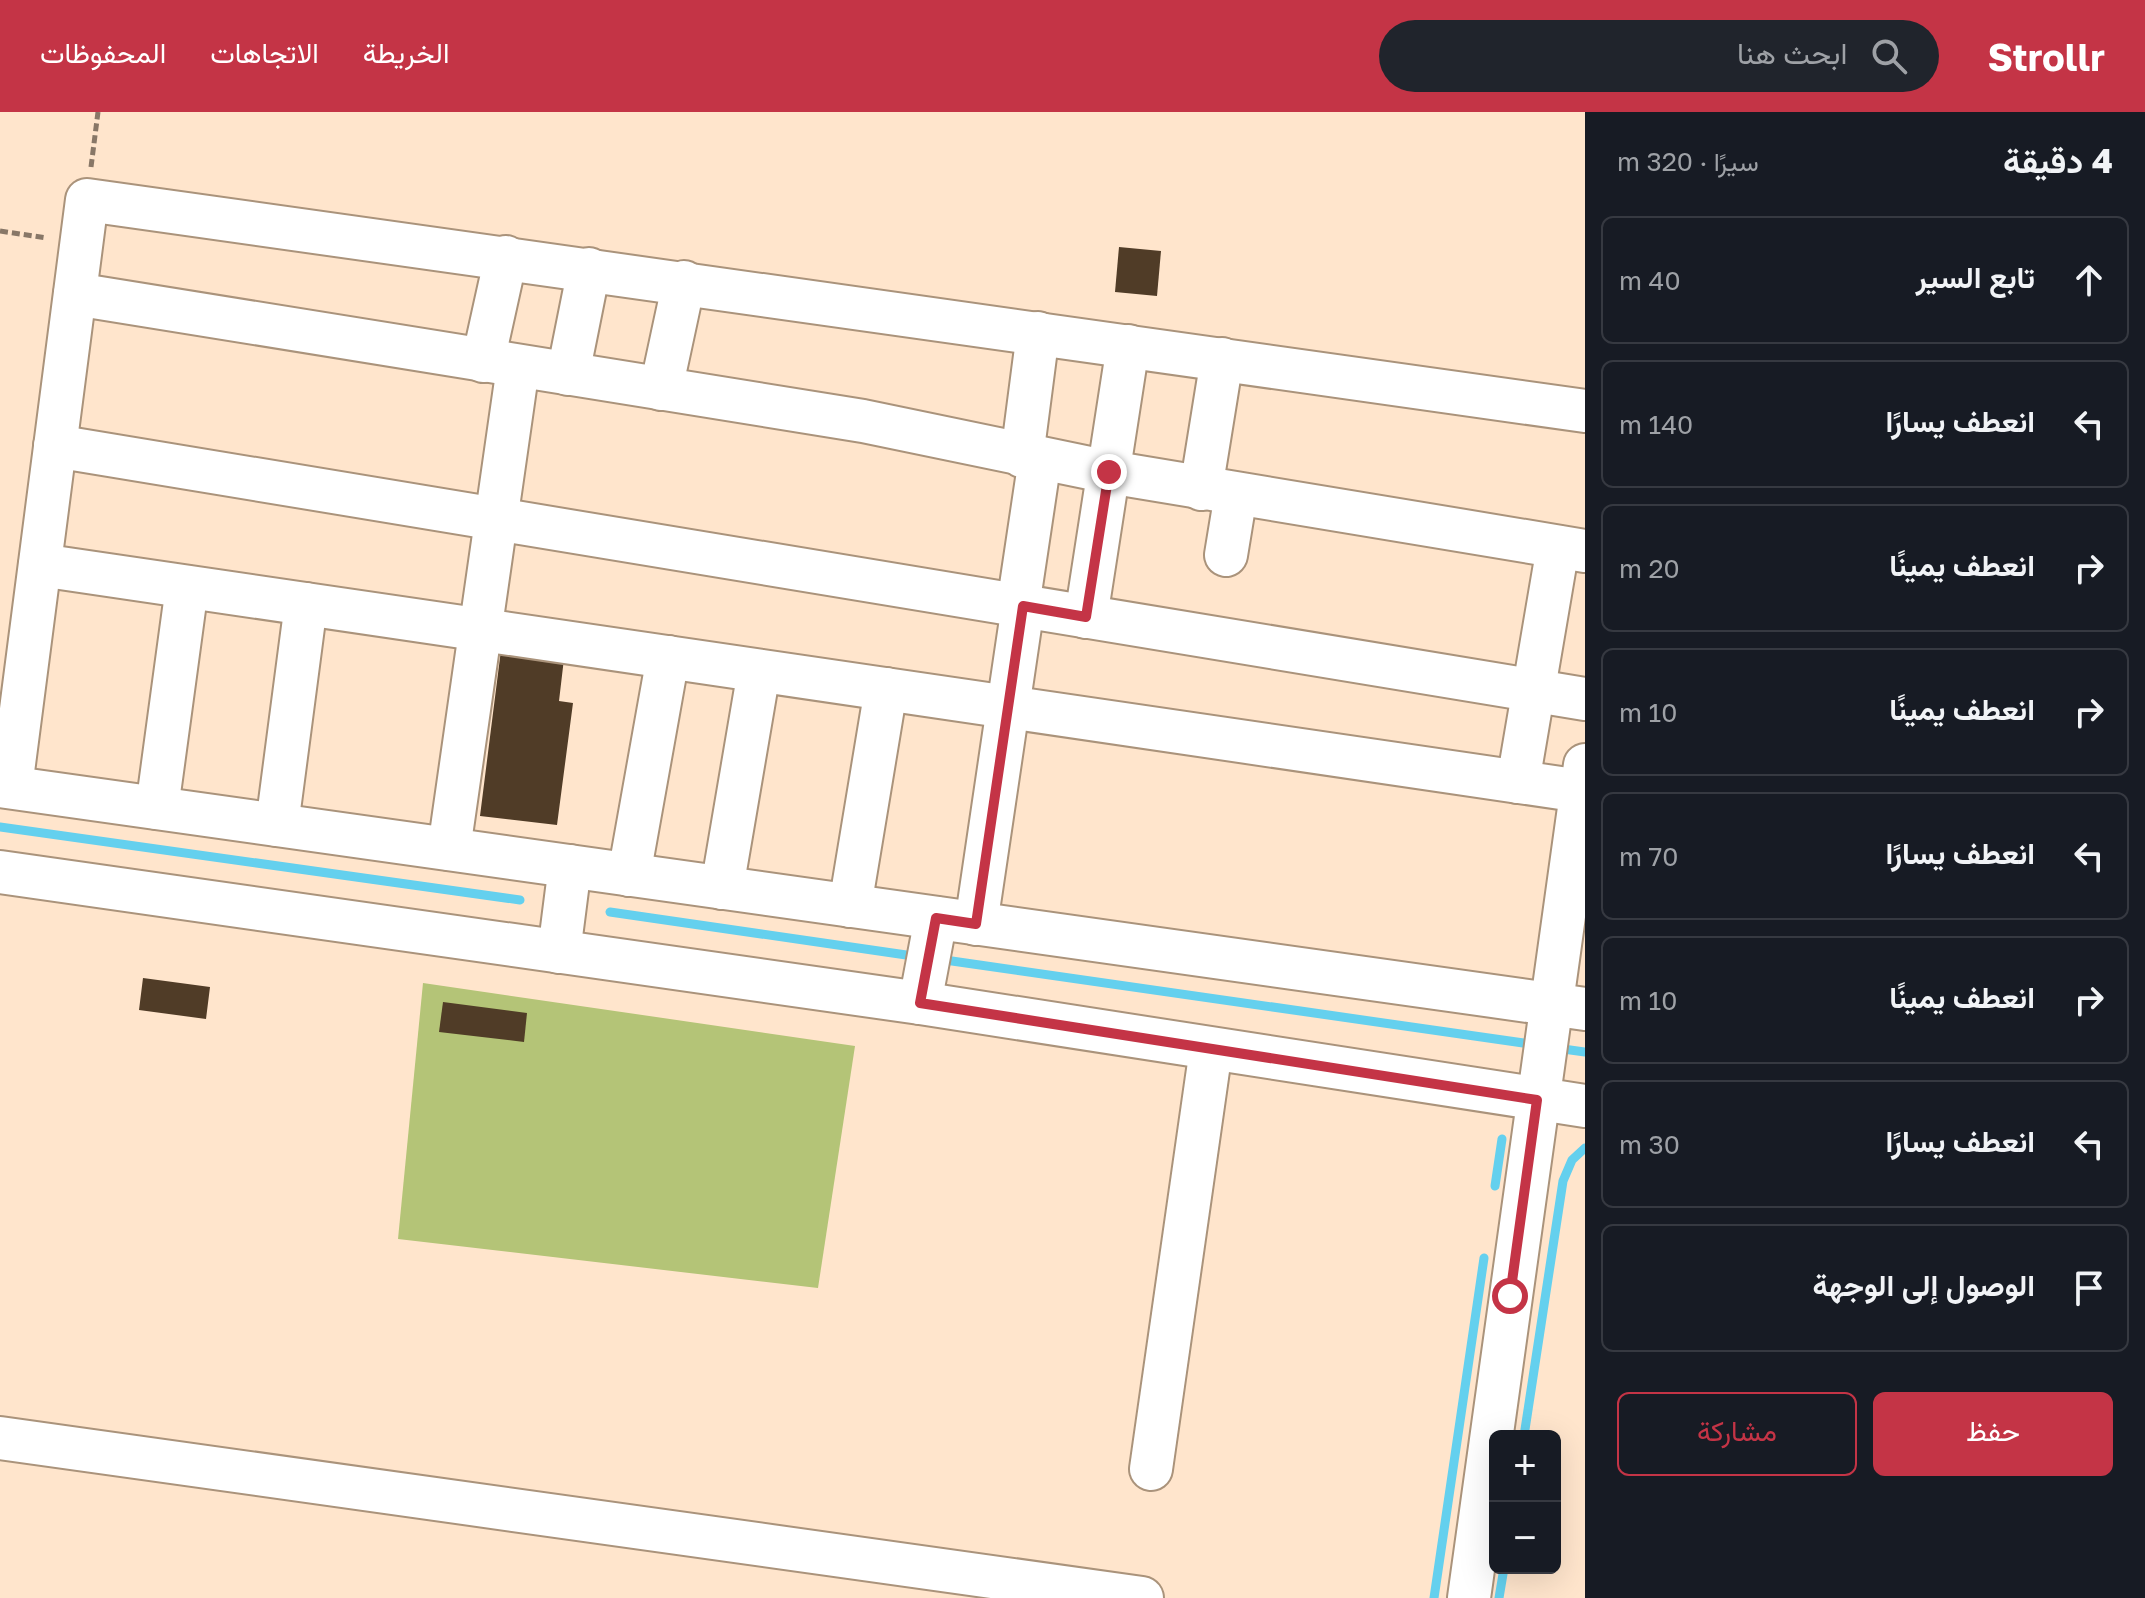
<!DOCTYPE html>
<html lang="ar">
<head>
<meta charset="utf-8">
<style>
  :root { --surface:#171b24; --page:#20242c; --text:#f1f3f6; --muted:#9ea1a6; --line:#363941; --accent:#c43446 }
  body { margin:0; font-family:"Golos Text",Vazirmatn,sans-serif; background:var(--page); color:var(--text); direction:rtl }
  .controls { position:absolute; right:24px; bottom:24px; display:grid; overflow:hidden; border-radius:12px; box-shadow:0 8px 32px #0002 }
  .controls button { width:72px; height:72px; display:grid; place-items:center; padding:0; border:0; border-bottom:2px solid var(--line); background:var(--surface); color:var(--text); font:40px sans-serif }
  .stop { position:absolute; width:24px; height:24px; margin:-18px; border:6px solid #c43446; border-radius:50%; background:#fff }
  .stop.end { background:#c43446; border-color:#fff; box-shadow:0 2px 8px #0008 }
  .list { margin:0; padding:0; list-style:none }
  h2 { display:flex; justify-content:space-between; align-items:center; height:104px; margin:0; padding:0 32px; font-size:34px }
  h2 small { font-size:26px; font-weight:400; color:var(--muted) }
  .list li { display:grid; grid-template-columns:52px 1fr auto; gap:24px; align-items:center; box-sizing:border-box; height:128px; margin:0 16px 16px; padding:0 16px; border:2px solid var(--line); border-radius:12px }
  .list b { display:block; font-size:30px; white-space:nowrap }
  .list em { font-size:26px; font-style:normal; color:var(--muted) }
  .actions { display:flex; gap:16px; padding:24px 32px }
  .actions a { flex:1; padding:18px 0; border:2px solid var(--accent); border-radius:12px; text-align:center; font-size:28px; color:var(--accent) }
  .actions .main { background:var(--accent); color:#fff }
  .icon { flex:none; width:44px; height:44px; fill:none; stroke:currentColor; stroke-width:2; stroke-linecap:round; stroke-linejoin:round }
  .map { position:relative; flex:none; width:1585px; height:1486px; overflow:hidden; direction:ltr }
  header { display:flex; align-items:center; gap:48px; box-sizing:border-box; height:112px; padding:0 40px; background:var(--accent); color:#fff }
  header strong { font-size:38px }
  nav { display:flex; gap:44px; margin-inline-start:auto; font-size:28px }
  .search { width:560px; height:72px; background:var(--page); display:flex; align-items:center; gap:20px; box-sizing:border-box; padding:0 28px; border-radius:44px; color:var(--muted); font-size:30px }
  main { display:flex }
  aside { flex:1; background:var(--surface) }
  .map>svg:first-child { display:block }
  .green { fill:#b4c477 }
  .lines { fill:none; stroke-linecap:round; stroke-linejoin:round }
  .stream { stroke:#64d0ee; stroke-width:9 }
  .building { fill:#503c27 }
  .minor-casing { stroke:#aa937b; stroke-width:46 }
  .path { stroke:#887767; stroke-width:5; stroke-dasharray:8 4; stroke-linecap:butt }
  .minor { stroke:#fff; stroke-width:42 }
  .route { stroke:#c43446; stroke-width:10 }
</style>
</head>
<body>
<header>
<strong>Strollr</strong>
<div class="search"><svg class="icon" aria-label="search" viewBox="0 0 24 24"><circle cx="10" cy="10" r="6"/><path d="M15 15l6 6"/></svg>ابحث هنا</div>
<nav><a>الخريطة</a><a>الاتجاهات</a><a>المحفوظات</a></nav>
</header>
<main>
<aside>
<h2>4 دقيقة<small>سيرًا · 320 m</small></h2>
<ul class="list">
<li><svg class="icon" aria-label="ahead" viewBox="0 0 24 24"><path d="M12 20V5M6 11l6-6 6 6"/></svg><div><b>تابع السير</b></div><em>40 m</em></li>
<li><svg class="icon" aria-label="left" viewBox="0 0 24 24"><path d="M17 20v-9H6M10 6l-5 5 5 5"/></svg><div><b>انعطف يسارًا</b></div><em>140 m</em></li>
<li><svg class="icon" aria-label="right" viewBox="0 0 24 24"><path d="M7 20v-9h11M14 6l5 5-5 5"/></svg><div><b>انعطف يمينًا</b></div><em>20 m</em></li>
<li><svg class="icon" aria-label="right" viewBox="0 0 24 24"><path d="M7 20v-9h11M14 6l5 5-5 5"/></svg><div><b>انعطف يمينًا</b></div><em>10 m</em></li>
<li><svg class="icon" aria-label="left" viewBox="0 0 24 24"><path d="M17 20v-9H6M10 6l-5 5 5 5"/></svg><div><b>انعطف يسارًا</b></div><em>70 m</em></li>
<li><svg class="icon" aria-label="right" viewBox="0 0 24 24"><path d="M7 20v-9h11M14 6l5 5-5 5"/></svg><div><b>انعطف يمينًا</b></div><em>10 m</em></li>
<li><svg class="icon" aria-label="left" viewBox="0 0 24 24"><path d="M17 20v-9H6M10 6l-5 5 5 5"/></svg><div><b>انعطف يسارًا</b></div><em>30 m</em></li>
<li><svg class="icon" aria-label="arrive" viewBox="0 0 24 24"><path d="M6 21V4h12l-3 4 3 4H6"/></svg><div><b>الوصول إلى الوجهة</b></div></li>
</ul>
<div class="actions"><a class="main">حفظ</a><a>مشاركة</a></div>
</aside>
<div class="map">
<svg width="1585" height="1486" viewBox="0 0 1585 1486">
  <rect width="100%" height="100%" fill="#ffe5cc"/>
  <!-- green -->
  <polygon class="green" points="423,871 855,934 818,1176 398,1127"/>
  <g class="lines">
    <!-- stream -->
    <g class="stream">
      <polyline points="0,715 520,788"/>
      <polyline points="610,800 920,845"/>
      <polyline points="938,847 1537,933"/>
      <polyline points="1556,936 1585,940"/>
      <polyline points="1495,1074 1502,1027"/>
      <polyline points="1524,1324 1563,1069 1572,1048 1585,1036"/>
      <polyline points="1434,1486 1484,1146"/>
      <polyline points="1499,1486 1504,1456"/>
    </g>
  </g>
  <!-- building -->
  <g class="building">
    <polygon points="1119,135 1161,139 1157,184 1115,180"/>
    <polygon points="502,530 565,538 559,589 573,591 557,713 480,704"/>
    <polygon points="143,866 210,875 206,907 139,898"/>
    <polygon points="443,890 527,901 524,930 439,920"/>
  </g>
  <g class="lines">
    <defs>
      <g id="minor">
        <polyline points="75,182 863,309 1109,360 1585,439"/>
        <polyline points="483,249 506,145"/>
        <polyline points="568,262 589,157"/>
        <polyline points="661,277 684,170"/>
        <polyline points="55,334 1585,587"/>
        <polyline points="1022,344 1038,221"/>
        <polyline points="1201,377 1222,247"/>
        <polyline points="1226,443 1236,382"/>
        <polyline points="40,453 1581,679"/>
        <polyline points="1018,494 1040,347"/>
        <polyline points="1086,505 1128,234"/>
        <polyline points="1518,670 1558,435"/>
        <polyline points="0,674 1585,897"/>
        <polyline points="11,675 87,88 1585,299"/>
        <polyline points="157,696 187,475"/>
        <polyline points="277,713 306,492"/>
        <polyline points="449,737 518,255"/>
        <polyline points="0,760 920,891 1585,994"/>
        <polyline points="629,763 668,545"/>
        <polyline points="722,776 759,559"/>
        <polyline points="850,794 886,577"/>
        <polyline points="976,812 1023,494"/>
        <polyline points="559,840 570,754"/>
        <polyline points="920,891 936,806"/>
        <polyline points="0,1326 1142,1486"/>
        <polyline points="1151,1357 1211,937"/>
        <polyline points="1469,1486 1585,653"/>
      </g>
    </defs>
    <!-- minor casing -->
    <use href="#minor" class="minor-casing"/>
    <!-- path -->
    <g class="path">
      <polyline points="91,55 98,0"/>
      <polyline points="0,119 47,126"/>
    </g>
    <!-- minor -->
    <use href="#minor" class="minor"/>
  </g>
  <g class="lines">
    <!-- route -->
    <polyline class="route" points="1109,360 1086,505 1023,494 976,812 936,806 920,891 1537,988 1510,1184"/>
  </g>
</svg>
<div class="controls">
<button>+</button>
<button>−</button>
</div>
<div class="stop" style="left:1510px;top:1184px"></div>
<div class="stop end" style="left:1109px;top:360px"></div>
</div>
</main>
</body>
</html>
